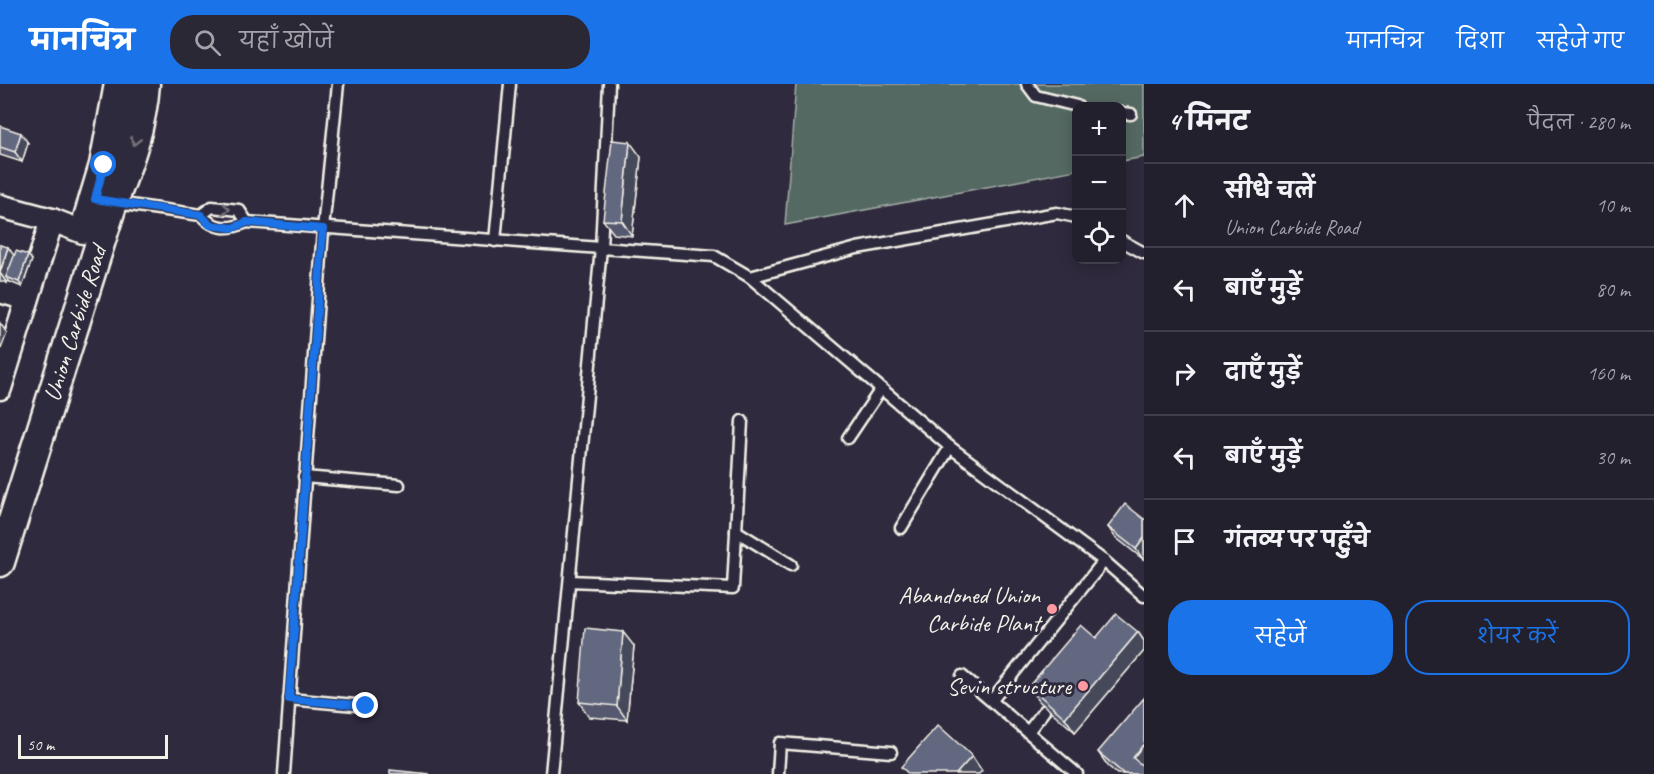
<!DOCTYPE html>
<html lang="hi">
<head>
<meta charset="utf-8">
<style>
  :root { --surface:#23202e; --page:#2b2836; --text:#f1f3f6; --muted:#a3a3aa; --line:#403e4a; --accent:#1a73e8 }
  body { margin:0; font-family:Caveat,"Playpen Sans Deva",sans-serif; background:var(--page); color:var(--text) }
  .controls { position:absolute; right:18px; top:18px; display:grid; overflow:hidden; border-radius:12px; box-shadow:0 3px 15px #0003 }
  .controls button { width:54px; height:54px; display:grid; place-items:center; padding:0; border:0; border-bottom:2px solid var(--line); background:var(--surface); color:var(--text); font:30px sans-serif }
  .scale { position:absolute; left:18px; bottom:15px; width:150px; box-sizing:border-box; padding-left:6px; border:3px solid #f4f1e8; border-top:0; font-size:16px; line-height:21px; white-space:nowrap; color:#f4f1e8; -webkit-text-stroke:4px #2f2a3d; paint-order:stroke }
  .stop { position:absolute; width:18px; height:18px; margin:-14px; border:4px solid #1a73e8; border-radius:50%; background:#fff }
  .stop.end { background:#1a73e8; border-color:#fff; box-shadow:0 2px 6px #0008 }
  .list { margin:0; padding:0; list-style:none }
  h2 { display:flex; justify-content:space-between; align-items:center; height:78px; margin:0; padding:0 24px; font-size:26px }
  h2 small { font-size:20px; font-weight:400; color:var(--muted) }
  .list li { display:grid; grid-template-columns:39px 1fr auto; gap:18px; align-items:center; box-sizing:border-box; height:84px; padding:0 24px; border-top:2px solid var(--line) }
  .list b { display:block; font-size:22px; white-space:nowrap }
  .list p { margin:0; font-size:20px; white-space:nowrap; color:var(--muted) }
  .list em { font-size:20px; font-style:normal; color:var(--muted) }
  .actions { display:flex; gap:12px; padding:18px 24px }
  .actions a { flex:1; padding:14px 0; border:2px solid var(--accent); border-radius:24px; text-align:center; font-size:21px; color:var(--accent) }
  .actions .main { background:var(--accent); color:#fff }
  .icon { flex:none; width:33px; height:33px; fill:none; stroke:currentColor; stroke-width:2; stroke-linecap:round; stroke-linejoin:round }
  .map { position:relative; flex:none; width:1144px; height:690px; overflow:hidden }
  header { display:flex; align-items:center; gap:36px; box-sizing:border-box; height:84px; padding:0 30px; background:var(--accent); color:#fff }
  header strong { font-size:28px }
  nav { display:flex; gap:33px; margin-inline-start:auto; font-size:21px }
  .search { width:420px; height:54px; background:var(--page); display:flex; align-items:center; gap:15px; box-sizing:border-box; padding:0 21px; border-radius:24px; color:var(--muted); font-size:22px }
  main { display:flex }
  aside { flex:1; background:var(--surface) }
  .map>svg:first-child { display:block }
  .green { fill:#546964; stroke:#a4ada6; stroke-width:1.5 }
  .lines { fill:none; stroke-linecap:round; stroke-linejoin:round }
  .service-casing { stroke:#f4f1e8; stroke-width:15 }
  .minor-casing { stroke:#f4f1e8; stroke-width:27 }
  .tertiary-casing { stroke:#f4f1e8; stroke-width:33 }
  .service { stroke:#2f2a3d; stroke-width:10 }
  .minor { stroke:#2f2a3d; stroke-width:22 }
  .tertiary { stroke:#2f2a3d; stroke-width:28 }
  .wall { fill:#54596e; stroke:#f4f1e8; stroke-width:1.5 }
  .shaded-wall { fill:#45485a; stroke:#f4f1e8; stroke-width:1.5 }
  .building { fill:#626780; stroke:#f4f1e8; stroke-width:1.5 }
  .oneway { stroke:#747079 }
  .route { stroke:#1a73e8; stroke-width:8 }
  .poi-dot { fill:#ff9aa2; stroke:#2f2a3d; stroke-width:2 }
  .labels { text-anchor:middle; stroke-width:6; stroke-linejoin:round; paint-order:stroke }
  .street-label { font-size:24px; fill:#f4f1e8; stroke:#2f2a3d }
  .poi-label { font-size:24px; fill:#f4f1e8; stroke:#2f2a3d; text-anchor:end }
</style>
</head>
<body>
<header>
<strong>मानचित्र</strong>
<div class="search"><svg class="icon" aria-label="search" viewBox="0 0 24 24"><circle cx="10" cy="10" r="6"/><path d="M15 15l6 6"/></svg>यहाँ खोजें</div>
<nav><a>मानचित्र</a><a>दिशा</a><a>सहेजे गए</a></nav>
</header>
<main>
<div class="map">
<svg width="1144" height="690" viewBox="0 0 1144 690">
  <rect width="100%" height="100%" fill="#2f2a3d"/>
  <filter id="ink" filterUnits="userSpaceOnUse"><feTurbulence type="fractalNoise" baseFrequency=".0167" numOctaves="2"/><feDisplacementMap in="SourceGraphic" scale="12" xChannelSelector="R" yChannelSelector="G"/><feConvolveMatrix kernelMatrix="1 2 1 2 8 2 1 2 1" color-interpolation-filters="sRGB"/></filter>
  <g filter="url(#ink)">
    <!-- green -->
    <polygon class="green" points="796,0 1144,0 1144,73 1122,77 1122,22 1076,22 1076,86 785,141"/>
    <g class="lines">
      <defs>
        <g id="service">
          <polyline points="609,0 601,164 714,172 750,193 950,363 1104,477 1144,512"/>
          <polyline points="1027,0 1036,12 1077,22"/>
          <polyline points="1122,29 1131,30"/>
          <path d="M 116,119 L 201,131 C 215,146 229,146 247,138 L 601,164 L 551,690"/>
          <polyline points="201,131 212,123 239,126 247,138"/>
          <polyline points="495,157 510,0"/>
          <polyline points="1122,157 1144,169"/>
          <polyline points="750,193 857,164 1057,129 1076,133"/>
          <polyline points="848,354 881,305"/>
          <polyline points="304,393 399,401"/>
          <polyline points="901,444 950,363"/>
          <polyline points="736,447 791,481"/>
          <polyline points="570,497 733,504 742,337"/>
          <polyline points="962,592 1077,690"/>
          <polyline points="289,615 366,622"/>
          <polyline points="992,616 1104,477"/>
          <polyline points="1028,648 1044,627"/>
          <polyline points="284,690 323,145 338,0"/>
          <polyline points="778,690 780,659 891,668"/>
        </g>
        <g id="minor">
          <polyline points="0,122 52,136 83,148"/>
          <polyline points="0,207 27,215"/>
          <polyline points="0,304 52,136"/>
        </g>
        <g id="tertiary">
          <polyline points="88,134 104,81 119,0"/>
          <path id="s1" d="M 0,478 L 113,118 C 128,80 142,42 145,0"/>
        </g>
      </defs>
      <!-- service casing -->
      <use href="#service" class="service-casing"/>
      <!-- minor casing -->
      <use href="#minor" class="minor-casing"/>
      <!-- tertiary casing -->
      <use href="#tertiary" class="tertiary-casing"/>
      <!-- service -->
      <use href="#service" class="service"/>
      <!-- minor -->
      <use href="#minor" class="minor"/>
      <!-- tertiary -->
      <use href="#tertiary" class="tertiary"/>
    </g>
    <!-- wall -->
    <g class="wall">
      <polygon points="0,42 28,59 22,78 0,71"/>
      <polygon points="641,73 632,152 614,150 603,136"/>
      <polygon points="0,161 14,171 28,171 32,176 22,203 10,198 8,196 7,199 0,197"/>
      <polygon points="1144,435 1144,473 1143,475 1115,453 1108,443"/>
      <polygon points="1138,548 1144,557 1144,567 1075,648 1039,617 1029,602 1096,554"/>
      <polygon points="634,562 627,636 589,633 579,618"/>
      <polygon points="1098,668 1144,690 1117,690 1108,682"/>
    </g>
    <!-- shaded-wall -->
    <g class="shaded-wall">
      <polygon points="21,49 28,59 22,78 15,68"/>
      <polygon points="630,58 641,73 632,152 622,137"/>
      <polygon points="8,163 15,173 6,193 8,196 7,199 0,189"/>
      <polygon points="28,171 32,176 22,203 19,198"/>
      <polygon points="0,239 7,249 1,265 0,263"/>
      <polygon points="1144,454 1144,473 1143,475 1136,465"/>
      <polygon points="623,548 634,562 627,636 617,622"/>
      <polygon points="1138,548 1144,557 1144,567 1075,648 1065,634"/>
      <polygon points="1143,661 1144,662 1144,687 1133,674"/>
      <polygon points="972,672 982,687 979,690 956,690"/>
    </g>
    <!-- building -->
    <g class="building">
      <polygon points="0,42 21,49 15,68 0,63"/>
      <polygon points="612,56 630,58 622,137 603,136"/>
      <polygon points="0,161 8,163 0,188"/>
      <polygon points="16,167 28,171 19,198 6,193"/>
      <polygon points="1125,420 1144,435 1144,454 1136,465 1108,443"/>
      <polygon points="1116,530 1138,548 1065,634 1029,602 1081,541 1096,554"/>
      <polygon points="585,544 623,548 617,622 579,618"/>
      <polygon points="1144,614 1144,662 1143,661 1133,674 1144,683 1144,690 1124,690 1098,668"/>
      <polygon points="938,641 972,672 956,690 909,690 901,683"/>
      <polygon points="390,686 430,690 390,690"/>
    </g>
    <!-- one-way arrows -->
    <defs><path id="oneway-chevron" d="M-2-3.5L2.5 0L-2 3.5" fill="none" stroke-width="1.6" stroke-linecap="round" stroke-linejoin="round" transform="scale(1.5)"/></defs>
    <g class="oneway">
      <use href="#oneway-chevron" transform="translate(135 57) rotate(103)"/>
      <use href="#oneway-chevron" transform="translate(226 125) rotate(6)"/>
    </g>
  </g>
  <g class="lines" filter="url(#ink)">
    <!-- route -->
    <polyline class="route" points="104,81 95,115 201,131 210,141 233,144 247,138 323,145 289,615 366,622"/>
  </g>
  <!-- markers -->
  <g class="poi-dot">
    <circle cx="1052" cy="525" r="6"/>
    <circle cx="1083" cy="602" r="6"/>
  </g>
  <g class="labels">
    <!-- street labels -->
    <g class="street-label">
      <text dy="8" stroke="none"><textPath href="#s1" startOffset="250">Union Carbide Road</textPath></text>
    </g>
    <!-- poi labels -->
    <g class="poi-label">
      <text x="1040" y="519">Abandoned Union<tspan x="1040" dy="28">Carbide Plant</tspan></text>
      <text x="1071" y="610">Sevin structure</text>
    </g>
  </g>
</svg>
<div class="controls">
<button>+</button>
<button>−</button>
<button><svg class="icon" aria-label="locate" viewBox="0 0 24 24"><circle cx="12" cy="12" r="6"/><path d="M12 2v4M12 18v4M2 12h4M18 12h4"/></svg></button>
</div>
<div class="scale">50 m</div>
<div class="stop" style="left:104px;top:81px"></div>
<div class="stop end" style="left:366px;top:622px"></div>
</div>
<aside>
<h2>4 मिनट<small>पैदल · 280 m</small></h2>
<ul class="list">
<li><svg class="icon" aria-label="ahead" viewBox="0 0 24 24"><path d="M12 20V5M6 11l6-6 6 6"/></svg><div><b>सीधे चलें</b><p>Union Carbide Road</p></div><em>10 m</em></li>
<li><svg class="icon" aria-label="left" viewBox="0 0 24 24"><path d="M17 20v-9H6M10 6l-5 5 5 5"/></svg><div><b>बाएँ मुड़ें</b></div><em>80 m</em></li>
<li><svg class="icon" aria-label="right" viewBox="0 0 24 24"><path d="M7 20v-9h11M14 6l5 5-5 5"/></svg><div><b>दाएँ मुड़ें</b></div><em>160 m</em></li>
<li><svg class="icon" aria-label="left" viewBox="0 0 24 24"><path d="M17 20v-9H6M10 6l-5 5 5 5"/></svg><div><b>बाएँ मुड़ें</b></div><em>30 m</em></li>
<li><svg class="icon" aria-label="arrive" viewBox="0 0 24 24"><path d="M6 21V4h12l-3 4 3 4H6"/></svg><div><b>गंतव्य पर पहुँचे</b></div></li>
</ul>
<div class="actions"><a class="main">सहेजें</a><a>शेयर करें</a></div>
</aside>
</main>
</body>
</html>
